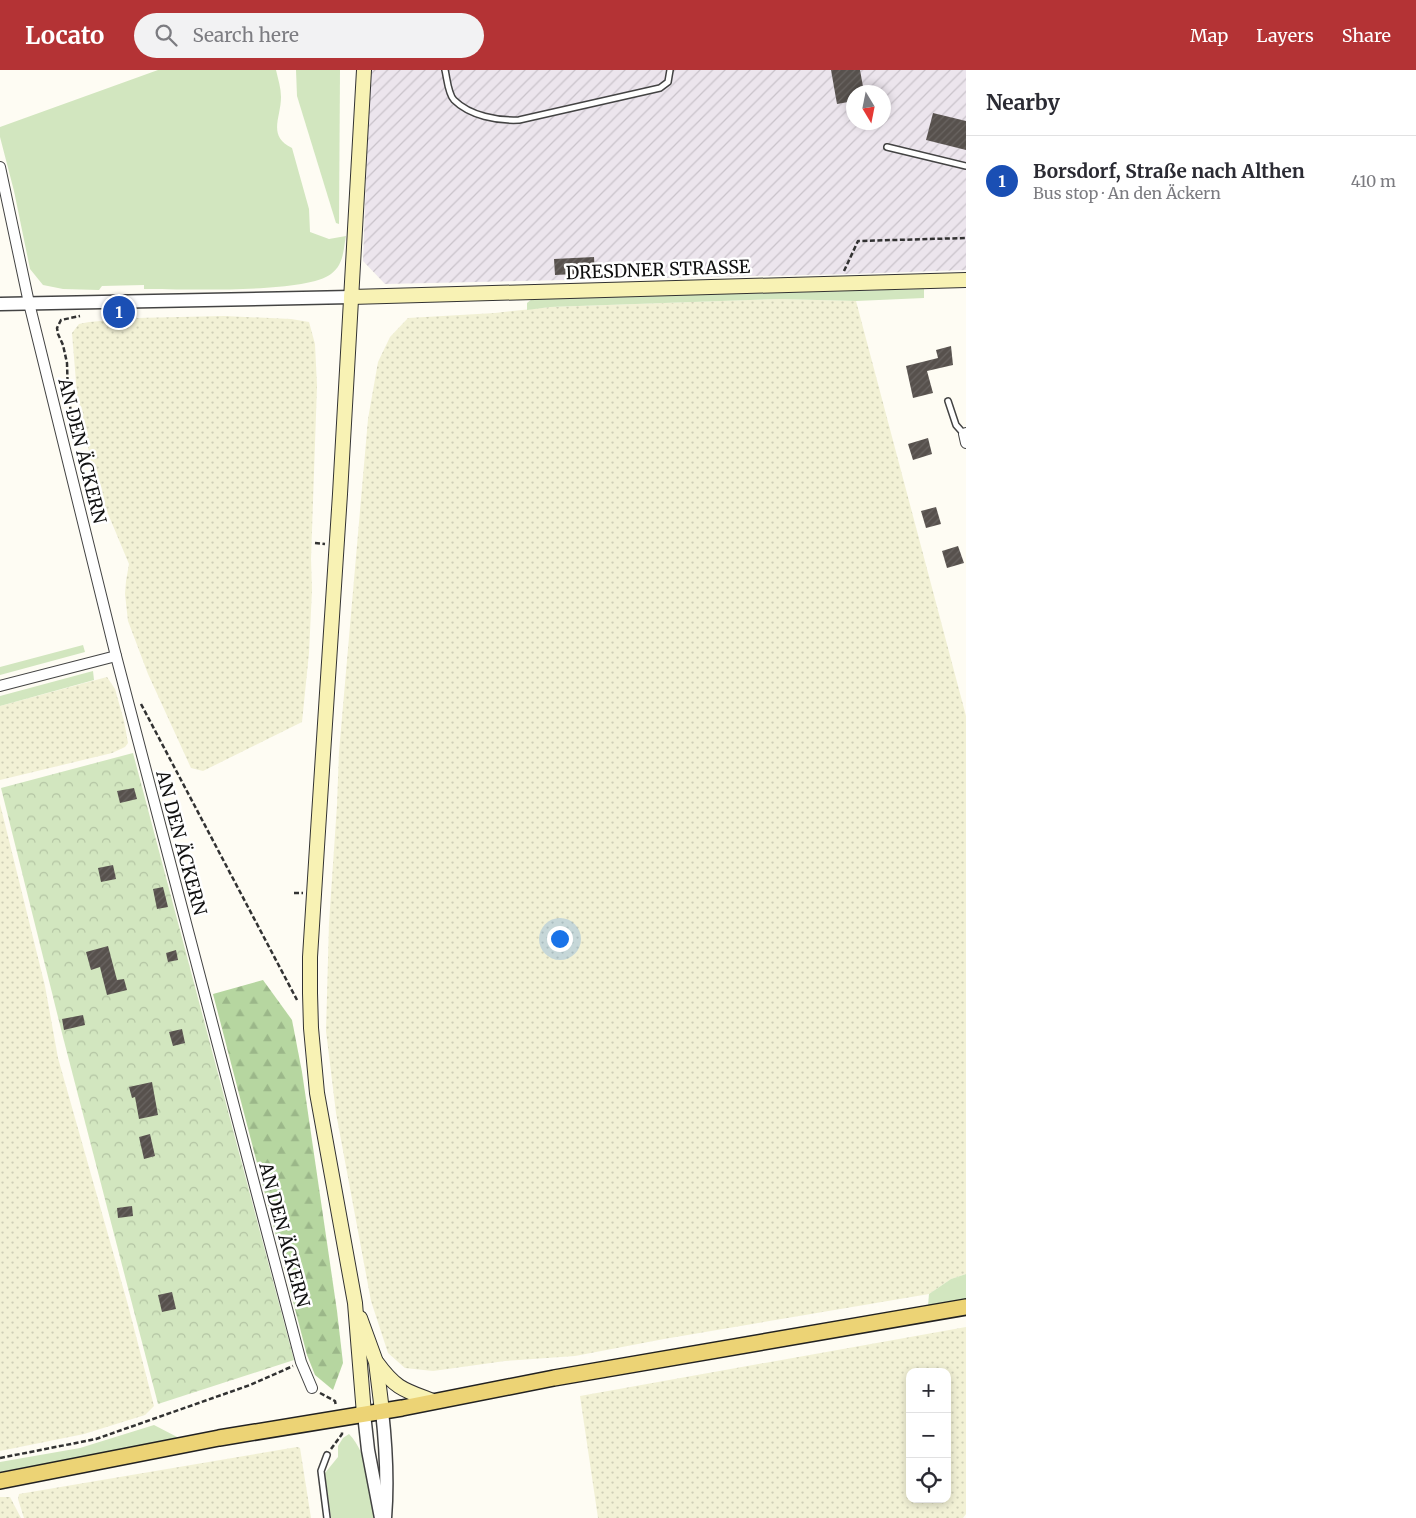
<!DOCTYPE html>
<html lang="en">
<head>
<meta charset="utf-8">
<style>
  :root { --surface:#fff; --page:#f2f2f3; --text:#2b2b33; --muted:#7c7c81; --line:#e1e1e2; --accent:#b43335 }
  body { margin:0; font-family:Merriweather,serif; background:var(--page); color:var(--text) }
  .controls { position:absolute; right:15px; bottom:15px; display:grid; overflow:hidden; border-radius:10px; box-shadow:0 2px 8px #0003 }
  .controls button { width:45px; height:45px; display:grid; place-items:center; padding:0; border:0; border-bottom:1px solid var(--line); background:var(--surface); color:var(--text); font:25px sans-serif }
  .compass { position:absolute; left:846px; top:15px; width:45px; height:45px; border-radius:50%; background:var(--surface); box-shadow:0 2px 8px #0003; rotate:170deg }
  .you { position:absolute; left:559px; top:868px; width:18px; height:18px; margin:-12px; border:4px solid #fff; border-radius:50%; background:#1a73e8; box-shadow:0 0 0 8px #1a73e833 }
  .badge { display:grid; place-items:center; width:32px; height:32px; border-radius:50%; background:var(--accent); color:#fff; font-size:16px; font-weight:700 }
  .pin { position:absolute; translate:-50% -50%; border:2px solid #fff; box-shadow:0 1px 5px #0006 }
  .list { margin:0; padding:0; list-style:none }
  h2 { display:flex; justify-content:space-between; align-items:center; height:65px; margin:0; padding:0 20px; font-size:21px }
  h2 small { font-size:16px; font-weight:400; color:var(--muted) }
  .list li { display:grid; grid-template-columns:32px 1fr auto; gap:15px; align-items:center; box-sizing:border-box; height:90px; padding:0 20px; border-top:1px solid var(--line) }
  .list b { display:block; font-size:19px; white-space:nowrap }
  .list p { margin:0; font-size:16px; white-space:nowrap; color:var(--muted) }
  .list em { font-size:16px; font-style:normal; color:var(--muted) }
  .icon { flex:none; width:28px; height:28px; fill:none; stroke:currentColor; stroke-width:2; stroke-linecap:round; stroke-linejoin:round }
  .map { position:relative; flex:none; width:966px; height:1448px; overflow:hidden }
  header { display:flex; align-items:center; gap:30px; box-sizing:border-box; height:70px; padding:0 25px; background:var(--accent); color:#fff }
  header strong { font-size:24px }
  nav { display:flex; gap:28px; margin-inline-start:auto; font-size:18px }
  .search { width:350px; height:45px; background:var(--page); display:flex; align-items:center; gap:12px; box-sizing:border-box; padding:0 18px; border-radius:28px; color:var(--muted); font-size:19px }
  main { display:flex }
  aside { flex:1; background:var(--surface) }
  .map>svg:first-child { display:block }
  .industrial { fill:url(#industrial-furrows); fill-rule:evenodd }
  .farmland { fill:url(#farmland-dots); fill-rule:evenodd }
  .grass { fill:#d2e6bf }
  .forest { fill:url(#forest-firs) }
  .park { fill:url(#park-crowns) }
  .building { fill:url(#building-hatch) }
  .lines { fill:none; stroke-linecap:round; stroke-linejoin:round }
  .service-casing { stroke:#434343; stroke-width:8 }
  .minor-casing { stroke:#434343; stroke-width:12 }
  .tertiary-casing { stroke:#434343; stroke-width:15 }
  .secondary-casing { stroke:#323232; stroke-width:16 }
  .primary-casing { stroke:#212121; stroke-width:18 }
  .path { stroke:#323232; stroke-width:2.5; stroke-dasharray:5 2.5; stroke-linecap:butt }
  .service { stroke:#fff; stroke-width:5 }
  .minor { stroke:#fff; stroke-width:10 }
  .tertiary { stroke:#fff; stroke-width:12 }
  .secondary { stroke:#f8f2b4; stroke-width:14 }
  .primary { stroke:#ecd375; stroke-width:15 }
  .labels { text-anchor:middle; stroke-width:5; stroke-linejoin:round; paint-order:stroke }
  .street-label { font-size:18px; fill:#101010; stroke:#fff }
</style>
</head>
<body>
<header>
<strong>Locato</strong>
<div class="search"><svg class="icon" aria-label="search" viewBox="0 0 24 24"><circle cx="10" cy="10" r="6"/><path d="M15 15l6 6"/></svg>Search here</div>
<nav><a>Map</a><a>Layers</a><a>Share</a></nav>
</header>
<main>
<div class="map">
<svg width="966" height="1448" viewBox="0 0 966 1448">
  <defs>
    <pattern id="industrial-furrows" width="10" height="10" patternUnits="userSpaceOnUse" patternTransform="scale(1.25)"><rect width="10" height="10" fill="#ece5ed"/><path d="M-1 1l2-2M0 10L10 0M9 11l2-2" fill="none" stroke="#c9c3ca"/></pattern>
    <pattern id="farmland-dots" width="8" height="8" patternUnits="userSpaceOnUse" patternTransform="scale(1.25)"><rect width="8" height="8" fill="#f2f1d5"/><path d="M2 2h.1M6 6h.1" fill="none" stroke="#ceceb6" stroke-width="1.8" stroke-linecap="round"/></pattern>
    <pattern id="forest-firs" width="22" height="20" patternUnits="userSpaceOnUse" patternTransform="scale(1.25)"><rect width="22" height="20" fill="#b6d6a0"/><path d="M5 1l3.5 6h-7zM16 11l3.5 6h-7z" fill="#9bb789"/></pattern>
    <pattern id="park-crowns" width="20" height="18" patternUnits="userSpaceOnUse" patternTransform="scale(1.25)"><rect width="20" height="18" fill="#d2e6bf"/><path d="M2 6a3 3 0 1 1 6 0M12 15a3 3 0 1 1 6 0" fill="none" stroke="#b3c4a3"/></pattern>
    <pattern id="building-hatch" width="6" height="6" patternUnits="userSpaceOnUse" patternTransform="scale(1.25)"><rect width="6" height="6" fill="#57514d"/><path d="M-1 1l2-2M0 6l6-6M5 7l2-2" fill="none" stroke="#6a6562"/></pattern>
  </defs>
  <rect width="100%" height="100%" fill="#fefcf3"/>
  <!-- industrial -->
  <path class="industrial" d="M 370,0 L 966,0 L 966,200 L 850,204 L 385,214 L 363,191 ZM 854,22 L 884,22 L 884,52 L 854,52 Z"/>
  <!-- farmland -->
  <g class="farmland">
    <polygon points="779,229 856,231 966,646 966,1204 951,1209 929,1224 664,1269 575,1286 505,1291 433,1301 405,1298 388,1283 371,1231 336,1043 326,961 329,853 337,735 339,682 368,349 378,292 390,267 408,248 495,243 550,237"/>
    <polygon points="224,246 291,249 309,252 315,274 317,316 311,489 312,520 309,583 302,652 203,701 191,698 148,604 128,551 125,524 126,511 129,494 96,415 77,324 72,263 79,254 89,252 136,248"/>
    <polygon points="107,607 115,619 124,651 128,673 125,677 112,683 0,710 0,636"/>
    <polygon points="0,734 45,916 58,988 128,1235 154,1336 145,1345 84,1364 0,1381"/>
    <path d="M 966,1257 L 966,1444 L 963,1448 L 598,1448 L 580,1326 ZM 910,1302 L 947,1302 L 947,1429 L 910,1429 Z"/>
    <polygon points="297,1377 300,1378 311,1448 24,1448 18,1429 19,1424"/>
    <polygon points="0,1427 10,1427 21,1448 0,1448"/>
  </g>
  <!-- grass -->
  <g class="grass">
    <path d="M 158,0 L 276,0 C 278,9 281,18 281,27 C 281,48 267,66 292,78 L 309,139 L 310,162 L 329,169 L 346,166 C 343,181 344,194 331,204 C 306,224 180,219 144,219 L 144,215 L 102,216 L 99,220 L 63,219 L 43,215 L 30,199 L 14,121 L 0,67 L 0,57 Z"/>
    <polygon points="296,0 340,0 339,154 336,153 297,26"/>
    <polygon points="924,219 924,228 856,231 779,229 550,237 527,240 527,233 532,229"/>
    <polygon points="83,575 85,582 0,605 0,597"/>
    <polygon points="93,601 94,610 0,636 0,626"/>
    <polygon points="966,1204 966,1231 928,1236 929,1224 951,1209"/>
    <polygon points="154,1355 181,1369 0,1402 0,1392 80,1378"/>
    <path d="M 349,1364 C 369,1385 371,1421 374,1448 L 331,1448 L 325,1403 L 338,1387 L 338,1376 L 343,1368 Z"/>
  </g>
  <!-- forest -->
  <polygon class="forest" points="263,910 292,950 302,1002 337,1241 343,1293 333,1320 315,1305 307,1285 213,924"/>
  <!-- park -->
  <polygon class="park" points="133,683 294,1290 158,1334 63,967 1,718"/>
  <!-- building -->
  <g class="building">
    <polygon points="831,0 860,0 864,22 854,22 854,31 837,34"/>
    <polygon points="933,43 966,51 966,80 926,70"/>
    <polygon points="594,187 595,203 555,205 554,189"/>
    <polygon points="951,276 953,295 927,301 933,323 913,328 906,296 938,288 936,280"/>
    <polygon points="928,368 932,384 913,390 908,374"/>
    <polygon points="936,437 941,454 926,458 921,441"/>
    <polygon points="958,476 964,493 947,498 942,481"/>
    <polygon points="134,718 137,729 120,733 117,721"/>
    <polygon points="113,795 116,809 101,812 98,798"/>
    <polygon points="163,817 168,837 157,839 153,819"/>
    <polygon points="108,876 117,910 124,909 127,920 107,925 100,897 91,900 86,882"/>
    <polygon points="176,880 178,890 168,892 166,883"/>
    <polygon points="83,945 85,955 64,960 62,949"/>
    <polygon points="182,959 185,973 173,976 169,962"/>
    <polygon points="152,1012 158,1045 139,1049 135,1027 132,1028 129,1017"/>
    <polygon points="150,1064 155,1086 144,1089 139,1067"/>
    <polygon points="132,1136 133,1146 118,1148 117,1138"/>
    <polygon points="172,1222 176,1239 162,1242 158,1225"/>
  </g>
  <g class="lines">
    <defs>
      <g id="service">
        <path d="M 445,0 C 447,8 448,24 454,30 C 470,46 498,51 519,50 L 660,18 L 668,12 L 670,0"/>
        <polyline points="887,77 966,96"/>
        <polyline points="948,331 956,355 964,364"/>
        <polyline points="327,1385 321,1401 327,1448"/>
      </g>
      <g id="minor">
        <polyline points="0,97 29,233 116,586 301,1292 312,1318"/>
        <polyline points="966,363 964,364 966,373"/>
        <polyline points="0,616 116,586"/>
      </g>
      <g id="tertiary">
        <polyline points="0,234 351,227"/>
        <path d="M 382,1341 C 386,1377 388,1412 385,1448"/>
        <polyline points="364,1344 368,1380 381,1448"/>
      </g>
      <g id="secondary">
        <polyline points="364,0 340,424 318,761 310,887 310,923 311,958 317,1023 355,1233 364,1344"/>
        <polyline points="351,227 966,210"/>
        <polyline points="360,1248 376,1292 382,1341"/>
        <path d="M 377,1293 C 396,1319 404,1320 433,1331"/>
      </g>
      <polyline id="primary" points="0,1411 219,1368 402,1338 554,1308 966,1237"/>
    </defs>
    <!-- service casing -->
    <use href="#service" class="service-casing"/>
    <!-- minor casing -->
    <use href="#minor" class="minor-casing"/>
    <!-- tertiary casing -->
    <use href="#tertiary" class="tertiary-casing"/>
    <!-- secondary casing -->
    <use href="#secondary" class="secondary-casing"/>
    <!-- primary casing -->
    <use href="#primary" class="primary-casing"/>
    <!-- path -->
    <g class="path">
      <polyline points="844,201 858,171 966,168"/>
      <polyline points="75,371 76,364 68,327 67,293 63,275 58,264 57,258 61,250 80,246"/>
      <polyline points="83,408 91,406"/>
      <polyline points="315,473 325,474"/>
      <polyline points="141,634 297,930"/>
      <polyline points="294,823 303,823"/>
      <polyline points="320,1323 335,1331 336,1336"/>
      <polyline points="331,1379 342,1364 342,1361"/>
      <polyline points="0,1388 96,1369 250,1315 293,1296"/>
    </g>
    <!-- service -->
    <use href="#service" class="service"/>
    <!-- minor -->
    <use href="#minor" class="minor"/>
    <!-- tertiary -->
    <use href="#tertiary" class="tertiary"/>
    <!-- secondary -->
    <use href="#secondary" class="secondary"/>
    <!-- primary -->
    <use href="#primary" class="primary"/>
  </g>
  <g class="labels">
    <!-- street labels -->
    <g class="street-label">
      <text transform="translate(658 200) rotate(-2)" y="6">DRESDNER STRASSE</text>
      <text transform="translate(82 381) rotate(76)" y="6">AN DEN ÄCKERN</text>
      <text transform="translate(181 773) rotate(75)" y="6">AN DEN ÄCKERN</text>
      <text transform="translate(284 1165) rotate(75)" y="6">AN DEN ÄCKERN</text>
    </g>
  </g>
</svg>
<div class="controls">
<button>+</button>
<button>−</button>
<button><svg class="icon" aria-label="locate" viewBox="0 0 24 24"><circle cx="12" cy="12" r="6"/><path d="M12 2v4M12 18v4M2 12h4M18 12h4"/></svg></button>
</div>
<svg class="compass" viewBox="-18 -18 36 36"><path d="M0-13l5 13h-10z" fill="#e53935"/><path d="M0 13l5-13h-10z" fill="#7c7c81"/></svg>
<div class="you"></div>
<div class="pin badge" style="left:119px;top:242px;background:#1a4fb4">1</div>
</div>
<aside>
<h2>Nearby<small></small></h2>
<ul class="list">
<li><span class="badge" style="background:#1a4fb4">1</span><div><b>Borsdorf, Straße nach Althen</b><p>Bus stop · An den Äckern</p></div><em>410 m</em></li>
</ul>
</aside>
</main>
</body>
</html>
